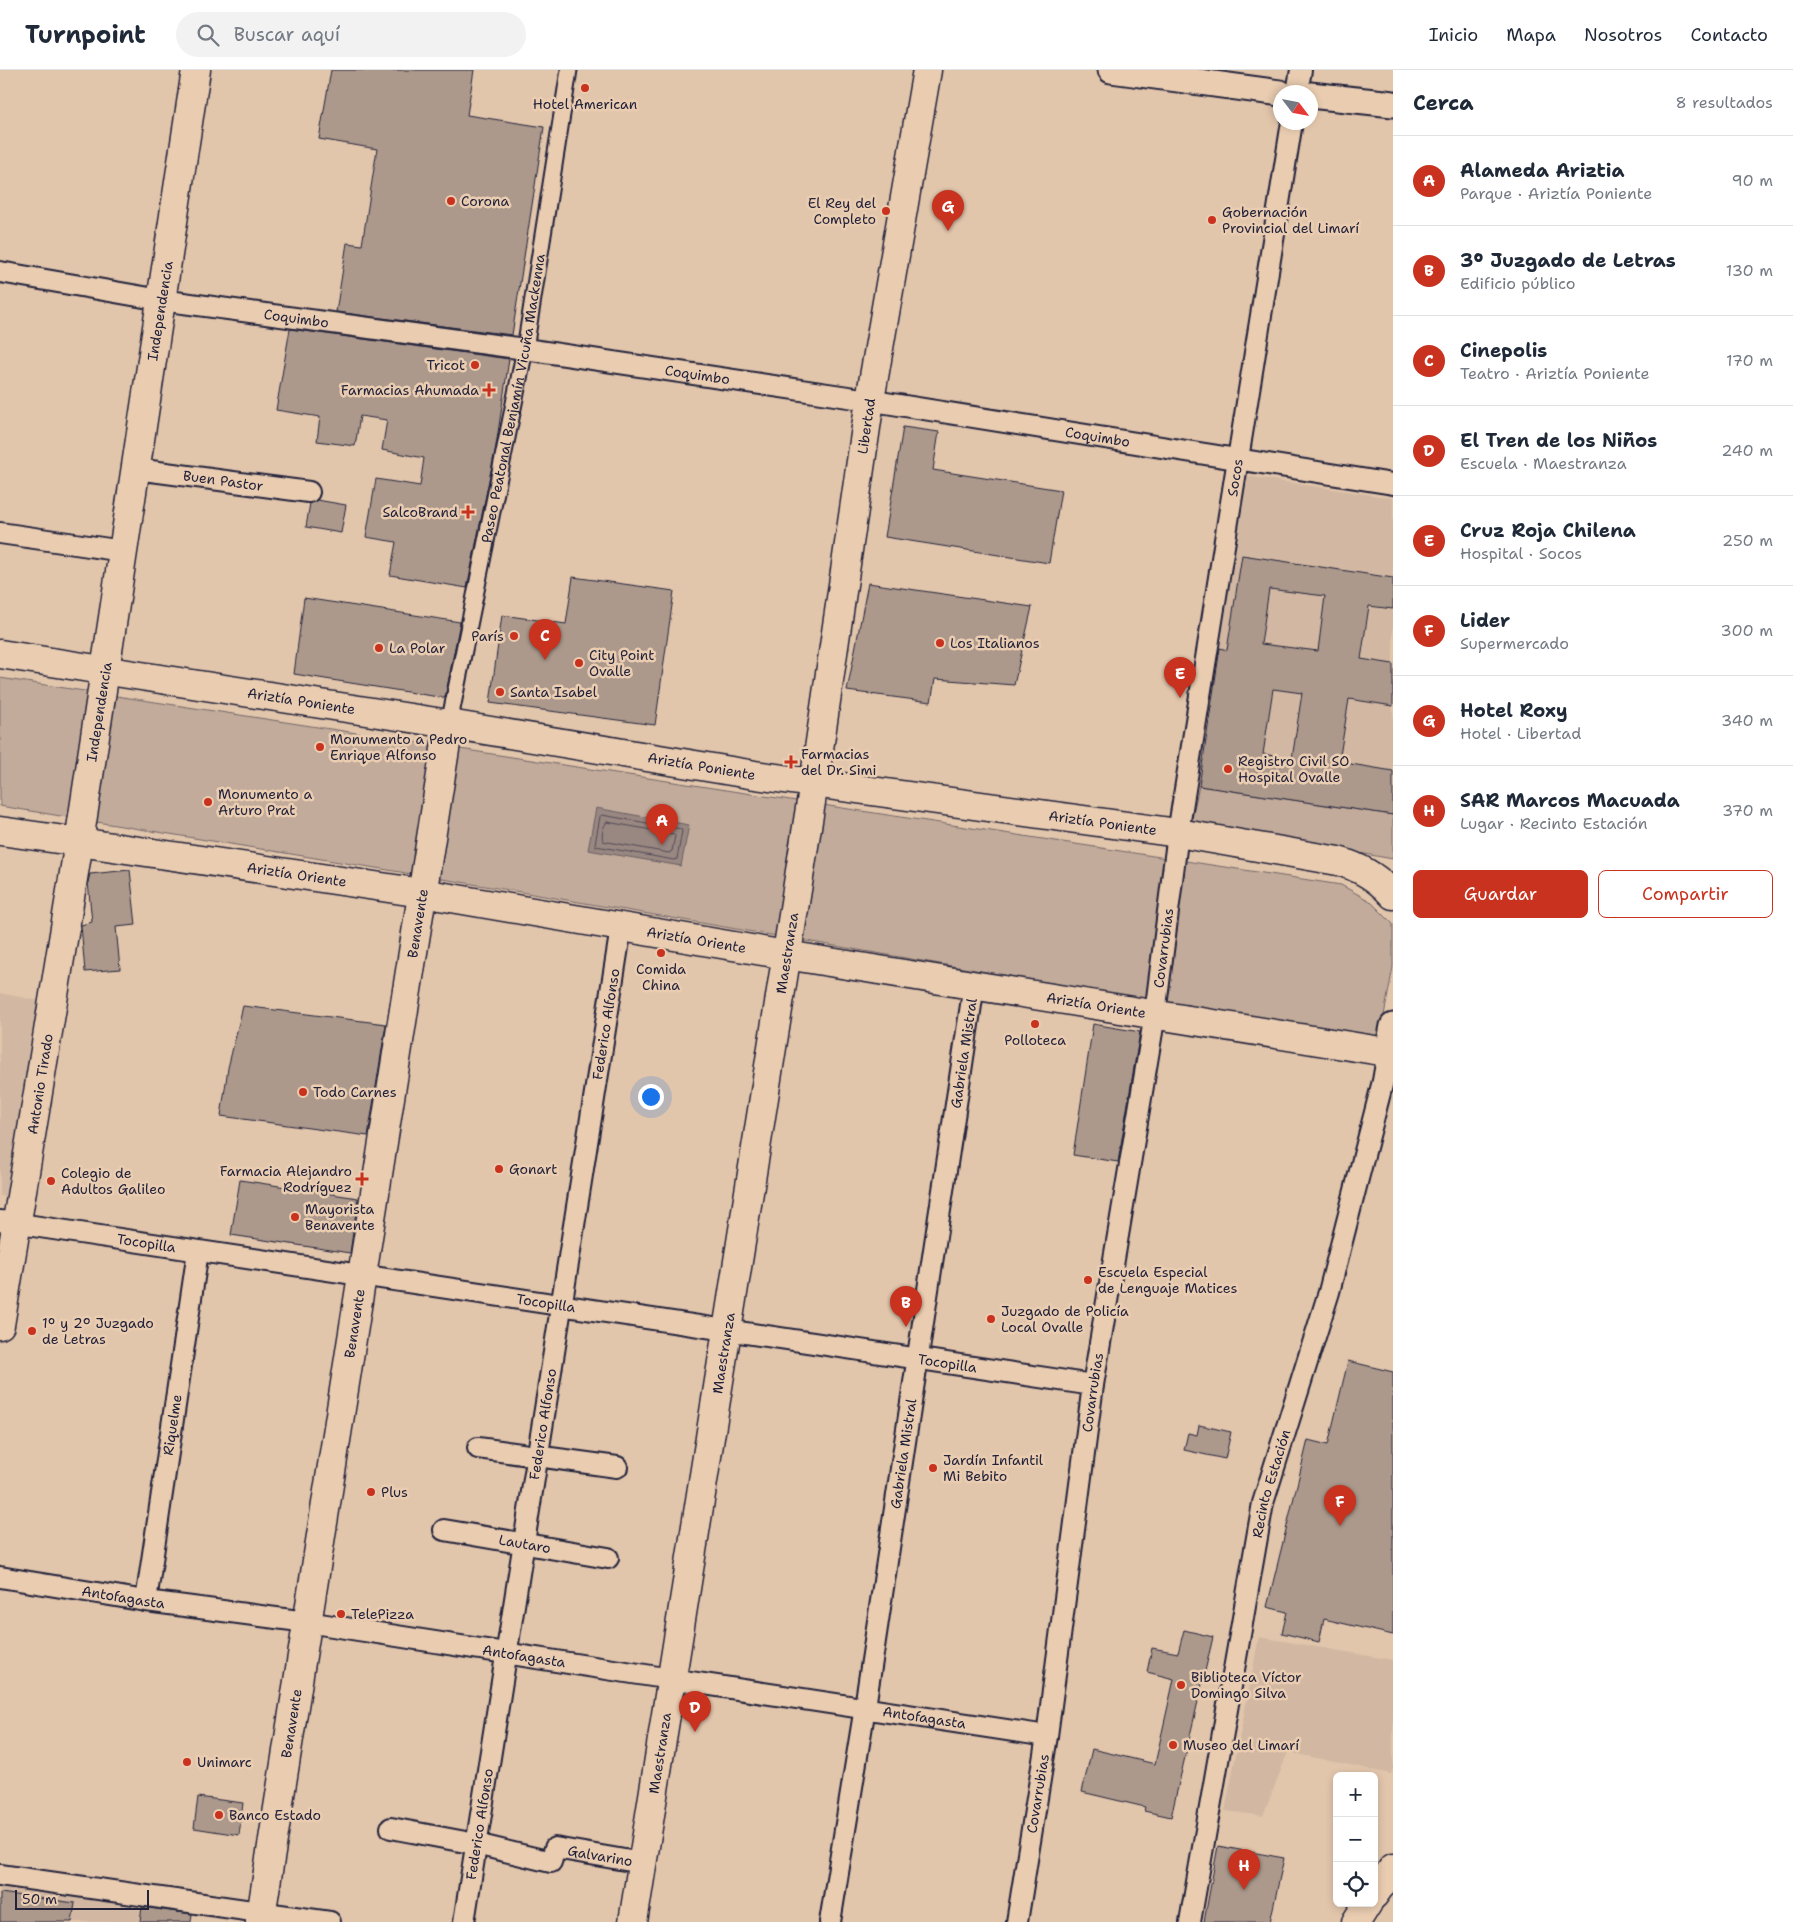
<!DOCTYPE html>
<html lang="es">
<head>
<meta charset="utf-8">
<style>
  :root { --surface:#fff; --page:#f2f2f3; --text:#1f2937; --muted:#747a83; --line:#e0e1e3; --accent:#c8321e }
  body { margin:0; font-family:"Shantell Sans",sans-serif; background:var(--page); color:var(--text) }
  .controls { position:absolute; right:15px; bottom:15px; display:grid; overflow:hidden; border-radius:8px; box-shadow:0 2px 8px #0003 }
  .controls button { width:45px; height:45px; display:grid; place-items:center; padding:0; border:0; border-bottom:1px solid var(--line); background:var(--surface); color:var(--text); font:25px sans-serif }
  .compass { position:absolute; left:1273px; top:15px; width:45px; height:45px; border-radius:50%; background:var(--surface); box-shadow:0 2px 8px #0003; rotate:122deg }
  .scale { position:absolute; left:15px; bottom:12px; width:134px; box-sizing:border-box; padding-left:5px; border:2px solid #22223b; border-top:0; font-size:14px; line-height:18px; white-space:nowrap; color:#22223b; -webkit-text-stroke:4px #eacdb1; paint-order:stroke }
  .you { position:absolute; left:650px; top:1026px; width:18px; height:18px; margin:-12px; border:4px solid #fff; border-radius:50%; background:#1a73e8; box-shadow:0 0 0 8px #1a73e833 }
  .badge { display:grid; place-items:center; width:32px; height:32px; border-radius:50%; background:var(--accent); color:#fff; font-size:16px; font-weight:700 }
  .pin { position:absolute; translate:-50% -41px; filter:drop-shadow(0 1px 2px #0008) }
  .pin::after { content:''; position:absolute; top:26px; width:18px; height:15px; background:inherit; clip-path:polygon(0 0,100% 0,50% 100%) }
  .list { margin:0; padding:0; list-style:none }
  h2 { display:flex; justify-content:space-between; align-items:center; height:65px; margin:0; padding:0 20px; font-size:21px }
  h2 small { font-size:16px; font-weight:400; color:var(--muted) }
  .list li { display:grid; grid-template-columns:32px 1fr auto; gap:15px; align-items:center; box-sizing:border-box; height:90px; padding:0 20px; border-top:1px solid var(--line) }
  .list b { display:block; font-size:19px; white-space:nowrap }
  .list p { margin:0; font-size:16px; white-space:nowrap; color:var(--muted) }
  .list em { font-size:16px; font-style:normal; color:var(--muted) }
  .actions { display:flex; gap:10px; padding:15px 20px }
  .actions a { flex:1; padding:11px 0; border:1px solid var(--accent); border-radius:8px; text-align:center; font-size:18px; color:var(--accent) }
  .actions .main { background:var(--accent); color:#fff }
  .icon { flex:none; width:28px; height:28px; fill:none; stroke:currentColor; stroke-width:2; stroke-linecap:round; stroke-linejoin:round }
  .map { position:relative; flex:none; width:1393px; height:1852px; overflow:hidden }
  header { display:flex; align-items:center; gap:30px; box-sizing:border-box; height:70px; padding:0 25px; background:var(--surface); border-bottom:1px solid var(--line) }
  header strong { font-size:24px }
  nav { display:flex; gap:28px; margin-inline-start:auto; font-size:18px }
  .search { width:350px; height:45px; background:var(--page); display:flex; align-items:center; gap:12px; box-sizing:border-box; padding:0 18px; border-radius:28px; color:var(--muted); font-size:19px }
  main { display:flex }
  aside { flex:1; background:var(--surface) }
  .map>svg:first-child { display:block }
  .built { fill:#d2b8a2 }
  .green { fill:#c2ab9a; stroke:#72666a }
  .water { fill:#998781; stroke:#695f65 }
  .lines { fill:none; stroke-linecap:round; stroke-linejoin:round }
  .shore { stroke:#524a57; stroke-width:1 }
  .building { fill:#ac998c; stroke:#22223b; fill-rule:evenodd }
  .pedestrian-casing { stroke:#22223b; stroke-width:19 }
  .minor-casing { stroke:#22223b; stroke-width:24 }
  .tertiary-casing { stroke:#22223b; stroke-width:29 }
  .secondary-casing { stroke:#22223b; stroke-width:31 }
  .primary-casing { stroke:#22223b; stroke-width:31 }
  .pedestrian { stroke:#eacdb1; stroke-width:15 }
  .minor { stroke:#eacdb1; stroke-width:20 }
  .tertiary { stroke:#eacdb1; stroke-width:25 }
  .secondary { stroke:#eacdb1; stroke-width:28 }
  .primary { stroke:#eacdb1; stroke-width:28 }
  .poi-dot { fill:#c8321e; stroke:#eacdb1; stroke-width:2 }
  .labels { text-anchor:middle; stroke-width:5; stroke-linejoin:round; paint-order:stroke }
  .poi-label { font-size:14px; fill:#22223b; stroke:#eacdb1; text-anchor:start }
  .street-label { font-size:14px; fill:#22223b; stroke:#eacdb1 }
</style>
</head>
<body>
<header>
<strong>Turnpoint</strong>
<div class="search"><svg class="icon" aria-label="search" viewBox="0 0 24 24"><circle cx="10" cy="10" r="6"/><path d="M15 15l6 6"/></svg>Buscar aquí</div>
<nav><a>Inicio</a><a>Mapa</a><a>Nosotros</a><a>Contacto</a></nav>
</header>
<main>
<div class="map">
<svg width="1393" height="1852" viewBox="0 0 1393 1852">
  <rect width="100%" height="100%" fill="#e2c6ac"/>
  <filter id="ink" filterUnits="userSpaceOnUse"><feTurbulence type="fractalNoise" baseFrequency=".02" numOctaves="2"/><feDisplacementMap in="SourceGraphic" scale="10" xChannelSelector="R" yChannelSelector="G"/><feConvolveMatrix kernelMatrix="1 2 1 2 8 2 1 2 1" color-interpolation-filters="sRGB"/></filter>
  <g filter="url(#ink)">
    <!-- built -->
    <g class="built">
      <polygon points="1246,406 1393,428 1393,745 1199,716"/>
      <polygon points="0,923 46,932 11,1128 0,1126"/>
      <polygon points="1259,1567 1393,1590 1393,1698 1391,1704 1288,1682 1263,1746 1225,1741"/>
      <polygon points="0,1816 142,1836 140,1852 0,1852"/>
    </g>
    <!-- green -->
    <g class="green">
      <polygon points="0,608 1341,815 1370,831 1393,854 1393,897 1380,967 1179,935 503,819 0,736"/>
      <polygon points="1199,716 1393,745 1393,789 1191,753"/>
    </g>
    <!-- water -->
    <polygon class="water" points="596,738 689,755 681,796 588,780"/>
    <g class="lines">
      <!-- shore -->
      <g class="shore">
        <polygon points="602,745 681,759 682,761 677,789 674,790 596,776 595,774 600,747"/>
        <path d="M 607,752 L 674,764 L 675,766 L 672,781 L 669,783 L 603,771 C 601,767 603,755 607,752 Z"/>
      </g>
    </g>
    <!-- building -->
    <g class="building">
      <polygon points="331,0 474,0 467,45 544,57 512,265 336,242 347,173 362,175 377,79 319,69"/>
      <polygon points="290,259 509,289 496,376 467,518 390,505 396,472 366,467 376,409 420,416 424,388 382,380 387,350 360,346 355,376 317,371 320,347 276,340"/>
      <polygon points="903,357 939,362 933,400 1061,420 1049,493 885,467"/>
      <polygon points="317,430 346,435 341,463 306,457 310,433"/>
      <path d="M 1242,485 L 1393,508 L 1393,539 L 1369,536 L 1361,589 L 1393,594 L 1393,636 L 1349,629 L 1339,692 L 1393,701 L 1393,745 L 1199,716 L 1220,578 L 1227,580 ZM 1269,519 L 1325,526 L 1318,581 L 1261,574 ZM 1273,619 L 1302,623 L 1292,689 L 1263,684 Z"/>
      <polygon points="573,507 674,521 655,655 490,633 502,545 566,554"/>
      <polygon points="868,513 1032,537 1014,615 935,609 931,632 847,621"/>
      <polygon points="304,528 460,552 445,628 294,604"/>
      <polygon points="130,800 136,855 116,857 120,899 85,902 81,855 92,852 88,812 90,804"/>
      <polygon points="243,936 386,954 368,1066 221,1046 228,998"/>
      <polygon points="1093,954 1140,962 1118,1092 1073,1085"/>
      <polygon points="240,1110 358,1128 350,1183 231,1165"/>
      <polygon points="1348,1291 1393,1302 1393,1565 1324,1549 1319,1572 1282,1563 1287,1542 1267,1537 1308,1370 1328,1375"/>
      <polygon points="1199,1355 1231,1362 1225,1389 1184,1380 1188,1363 1197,1365"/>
      <polygon points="1184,1560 1213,1567 1171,1747 1144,1741 1145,1737 1082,1722 1092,1679 1155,1694 1174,1609 1147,1602 1152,1578 1178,1583"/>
      <polygon points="198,1727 243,1733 239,1765 194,1758"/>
      <polygon points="1218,1776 1284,1788 1270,1852 1204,1852"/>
      <polygon points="0,1823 75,1833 72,1852 0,1852"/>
      <polygon points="142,1837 192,1844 191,1852 140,1852"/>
    </g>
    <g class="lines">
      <defs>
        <g id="pedestrian">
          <path id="s1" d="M 449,654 L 525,279 L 569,0"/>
        </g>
        <g id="minor">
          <polyline points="1297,22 1301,0"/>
          <path id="s2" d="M 0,202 L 161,230 L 525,279 L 855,328 L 1393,414"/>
          <path id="s3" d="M 136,399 L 309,422"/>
          <polyline points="0,463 123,481"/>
          <path id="s4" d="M 0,1151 L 1093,1315"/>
          <polyline points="478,1378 617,1397"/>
          <path id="s5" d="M 444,1460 L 608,1488"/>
          <path id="s6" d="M 0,1507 L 146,1531 L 307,1552 L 671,1609 L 1047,1666"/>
          <path id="s7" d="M 146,1531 L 198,1181"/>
          <path id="s8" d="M 391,1758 L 476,1774 L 551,1792 L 555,1778 L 642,1793"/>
          <polyline points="0,1805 330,1852"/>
          <path id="s9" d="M 464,1852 L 621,858"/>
          <path id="s10" d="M 830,1852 L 865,1637 L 974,915"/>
          <path id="s11" d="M 1017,1852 L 1047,1666 L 1093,1315 L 1155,944 L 1178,763 L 1292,52"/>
          <path id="s12" d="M 1190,1852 L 1263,1433 L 1329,1222 L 1383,1011 L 1388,982"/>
        </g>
        <g id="tertiary">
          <polyline points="1111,0 1280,23"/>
          <polyline points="1310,25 1393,34"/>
          <polyline points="1388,982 1393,956"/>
        </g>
        <g id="secondary">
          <path id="s13" d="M 0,584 L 449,654"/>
          <polyline points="0,761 79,772 0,1255"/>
          <polyline points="1374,1825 1393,1798"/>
          <polyline points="1356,1852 1368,1833"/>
        </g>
        <g id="primary">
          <path id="s14" d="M 196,0 L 79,772 L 422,823 L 786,885 L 1393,983"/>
          <path id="s15" d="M 260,1852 L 449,654 L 755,705 L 1178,763 L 1338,791 C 1360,797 1378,808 1393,825"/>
          <path id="s16" d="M 633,1852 L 814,713 L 870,330 L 927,0"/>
        </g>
      </defs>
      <!-- pedestrian casing -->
      <use href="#pedestrian" class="pedestrian-casing"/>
      <!-- minor casing -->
      <use href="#minor" class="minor-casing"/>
      <!-- tertiary casing -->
      <use href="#tertiary" class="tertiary-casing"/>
      <!-- secondary casing -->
      <use href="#secondary" class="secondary-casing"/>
      <!-- primary casing -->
      <use href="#primary" class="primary-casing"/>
      <!-- pedestrian -->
      <use href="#pedestrian" class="pedestrian"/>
      <!-- minor -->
      <use href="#minor" class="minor"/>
      <!-- tertiary -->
      <use href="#tertiary" class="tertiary"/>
      <!-- secondary -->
      <use href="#secondary" class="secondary"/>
      <!-- primary -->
      <use href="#primary" class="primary"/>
    </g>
  </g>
  <!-- markers -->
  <g class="poi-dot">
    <circle cx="585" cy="18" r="5"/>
    <circle cx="451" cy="131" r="5"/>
    <circle cx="886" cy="141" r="5"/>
    <circle cx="1212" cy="150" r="5"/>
    <circle cx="475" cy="295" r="5"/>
    <path d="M486.5 312.5h5v5h5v5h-5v5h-5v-5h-5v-5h5z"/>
    <path d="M465.5 434.5h5v5h5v5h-5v5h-5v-5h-5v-5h5z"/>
    <circle cx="514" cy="566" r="5"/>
    <circle cx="940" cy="573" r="5"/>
    <circle cx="379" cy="578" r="5"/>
    <circle cx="579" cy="593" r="5"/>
    <circle cx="500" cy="622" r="5"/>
    <circle cx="320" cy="677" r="5"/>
    <path d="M788.5 684.5h5v5h5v5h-5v5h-5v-5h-5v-5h5z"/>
    <circle cx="1228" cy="699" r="5"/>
    <circle cx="208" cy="732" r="5"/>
    <circle cx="661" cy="883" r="5"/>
    <circle cx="1035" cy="954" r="5"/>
    <circle cx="303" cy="1022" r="5"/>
    <circle cx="499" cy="1099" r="5"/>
    <path d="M359.5 1101.5h5v5h5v5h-5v5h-5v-5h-5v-5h5z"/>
    <circle cx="51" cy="1111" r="5"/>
    <circle cx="295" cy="1147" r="5"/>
    <circle cx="1088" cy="1210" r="5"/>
    <circle cx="991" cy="1249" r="5"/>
    <circle cx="32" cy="1261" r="5"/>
    <circle cx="933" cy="1398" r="5"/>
    <circle cx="371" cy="1422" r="5"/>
    <circle cx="341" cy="1544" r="5"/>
    <circle cx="1181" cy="1615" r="5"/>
    <circle cx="1173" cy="1675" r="5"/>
    <circle cx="187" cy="1692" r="5"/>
    <circle cx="219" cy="1745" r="5"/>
  </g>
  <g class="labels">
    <!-- poi labels -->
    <g class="poi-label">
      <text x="585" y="39" text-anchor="middle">Hotel American</text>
      <text x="461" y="136">Corona</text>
      <text x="876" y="138" text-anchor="end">El Rey del<tspan x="876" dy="16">Completo</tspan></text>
      <text x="1222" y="147">Gobernación<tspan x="1222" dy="16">Provincial del Limarí</tspan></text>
      <text x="465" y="300" text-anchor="end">Tricot</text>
      <text x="479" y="325" text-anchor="end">Farmacias Ahumada</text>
      <text x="458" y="447" text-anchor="end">SalcoBrand</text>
      <text x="504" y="571" text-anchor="end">París</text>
      <text x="950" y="578">Los Italianos</text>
      <text x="389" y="583">La Polar</text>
      <text x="589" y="590">City Point<tspan x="589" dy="16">Ovalle</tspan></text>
      <text x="510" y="627">Santa Isabel</text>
      <text x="330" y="674">Monumento a Pedro<tspan x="330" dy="16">Enrique Alfonso</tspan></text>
      <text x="801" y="689">Farmacias<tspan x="801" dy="16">del Dr. Simi</tspan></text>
      <text x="1238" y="696">Registro Civil SO<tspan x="1238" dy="16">Hospital Ovalle</tspan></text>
      <text x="218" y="729">Monumento a<tspan x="218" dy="16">Arturo Prat</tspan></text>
      <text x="661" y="904" text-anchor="middle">Comida<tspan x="661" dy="16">China</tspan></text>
      <text x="1035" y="975" text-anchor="middle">Polloteca</text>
      <text x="313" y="1027">Todo Carnes</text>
      <text x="509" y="1104">Gonart</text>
      <text x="352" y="1106" text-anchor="end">Farmacia Alejandro<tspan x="352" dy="16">Rodríguez</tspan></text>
      <text x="61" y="1108">Colegio de<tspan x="61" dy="16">Adultos Galileo</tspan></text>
      <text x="305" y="1144">Mayorista<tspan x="305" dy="16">Benavente</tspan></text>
      <text x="1098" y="1207">Escuela Especial<tspan x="1098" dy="16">de Lenguaje Matices</tspan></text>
      <text x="1001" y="1246">Juzgado de Policía<tspan x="1001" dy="16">Local Ovalle</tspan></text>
      <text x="42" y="1258">1º y 2° Juzgado<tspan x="42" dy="16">de Letras</tspan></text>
      <text x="943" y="1395">Jardín Infantil<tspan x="943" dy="16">Mi Bebito</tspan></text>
      <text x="381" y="1427">Plus</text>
      <text x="351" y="1549">TelePizza</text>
      <text x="1191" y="1612">Biblioteca Víctor<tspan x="1191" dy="16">Domingo Silva</tspan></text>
      <text x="1183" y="1680">Museo del Limarí</text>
      <text x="197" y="1697">Unimarc</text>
      <text x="229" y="1750">Banco Estado</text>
    </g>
    <!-- street labels -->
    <g class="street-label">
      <text transform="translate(160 241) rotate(-81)" y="5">Independencia</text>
      <text dy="5" stroke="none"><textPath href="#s2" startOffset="300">Coquimbo</textPath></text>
      <text dy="5" stroke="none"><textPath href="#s2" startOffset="705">Coquimbo</textPath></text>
      <text dy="5" stroke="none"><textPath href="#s1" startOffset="332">Paseo Peatonal Benjamín Vicuña Mackenna</textPath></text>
      <text dy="5" stroke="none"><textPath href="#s16" startOffset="1514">Libertad</textPath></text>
      <text dy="5" stroke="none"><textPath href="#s2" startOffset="1110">Coquimbo</textPath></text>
      <text dy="5" stroke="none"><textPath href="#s11" startOffset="1461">Socos</textPath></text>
      <text dy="5" stroke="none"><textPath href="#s3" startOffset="88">Buen Pastor</textPath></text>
      <text dy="5" stroke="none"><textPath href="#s13" startOffset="305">Ariztía Poniente</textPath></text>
      <text transform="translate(99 642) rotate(-81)" y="5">Independencia</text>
      <text dy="5" stroke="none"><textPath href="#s15" startOffset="1469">Ariztía Poniente</textPath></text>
      <text dy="5" stroke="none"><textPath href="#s15" startOffset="1874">Ariztía Poniente</textPath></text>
      <text dy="5" stroke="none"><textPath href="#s14" startOffset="1001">Ariztía Oriente</textPath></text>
      <text dy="5" stroke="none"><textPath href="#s15" startOffset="1011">Benavente</textPath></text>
      <text dy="5" stroke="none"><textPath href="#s14" startOffset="1406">Ariztía Oriente</textPath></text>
      <text dy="5" stroke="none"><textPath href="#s11" startOffset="985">Covarrubias</textPath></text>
      <text dy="5" stroke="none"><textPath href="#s16" startOffset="981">Maestranza</textPath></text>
      <text dy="5" stroke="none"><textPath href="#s14" startOffset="1811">Ariztía Oriente</textPath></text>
      <text dy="5" stroke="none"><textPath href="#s9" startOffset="909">Federico Alfonso</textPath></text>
      <text dy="5" stroke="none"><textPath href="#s10" startOffset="879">Gabriela Mistral</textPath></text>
      <text transform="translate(40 1014) rotate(-81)" y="5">Antonio Tirado</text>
      <text dy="5" stroke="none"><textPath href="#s4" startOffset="148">Tocopilla</textPath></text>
      <text dy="5" stroke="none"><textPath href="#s4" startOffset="552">Tocopilla</textPath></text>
      <text dy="5" stroke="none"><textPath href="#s15" startOffset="606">Benavente</textPath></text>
      <text dy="5" stroke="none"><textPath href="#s16" startOffset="576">Maestranza</textPath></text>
      <text dy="5" stroke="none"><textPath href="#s4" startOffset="958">Tocopilla</textPath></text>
      <text dy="5" stroke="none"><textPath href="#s11" startOffset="535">Covarrubias</textPath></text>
      <text dy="5" stroke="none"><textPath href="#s9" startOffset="504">Federico Alfonso</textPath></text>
      <text dy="5" stroke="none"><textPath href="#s7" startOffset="178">Riquelme</textPath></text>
      <text dy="5" stroke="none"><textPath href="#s10" startOffset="474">Gabriela Mistral</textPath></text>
      <text dy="5" stroke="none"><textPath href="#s12" startOffset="446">Recinto Estación</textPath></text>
      <text dy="5" stroke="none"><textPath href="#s5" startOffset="82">Lautaro</textPath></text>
      <text dy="5" stroke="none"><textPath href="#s6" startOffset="125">Antofagasta</textPath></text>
      <text dy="5" stroke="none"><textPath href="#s6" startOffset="530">Antofagasta</textPath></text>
      <text dy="5" stroke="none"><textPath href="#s6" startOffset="935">Antofagasta</textPath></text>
      <text dy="5" stroke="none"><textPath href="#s15" startOffset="201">Benavente</textPath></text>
      <text dy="5" stroke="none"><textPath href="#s16" startOffset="171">Maestranza</textPath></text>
      <text dy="5" stroke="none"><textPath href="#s11" startOffset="130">Covarrubias</textPath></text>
      <text dy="5" stroke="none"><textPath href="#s9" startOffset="99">Federico Alfonso</textPath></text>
      <text dy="5" stroke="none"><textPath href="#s8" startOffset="224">Galvarino</textPath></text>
    </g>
  </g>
</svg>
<div class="controls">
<button>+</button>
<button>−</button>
<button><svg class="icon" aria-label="locate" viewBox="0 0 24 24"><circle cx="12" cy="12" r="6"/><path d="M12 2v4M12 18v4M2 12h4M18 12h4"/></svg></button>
</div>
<svg class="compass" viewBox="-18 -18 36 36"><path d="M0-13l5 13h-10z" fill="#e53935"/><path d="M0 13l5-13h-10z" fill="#747a83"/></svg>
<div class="scale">50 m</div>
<div class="you"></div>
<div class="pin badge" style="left:662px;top:775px">A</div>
<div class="pin badge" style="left:906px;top:1257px">B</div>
<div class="pin badge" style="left:545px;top:590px">C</div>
<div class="pin badge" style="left:695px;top:1662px">D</div>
<div class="pin badge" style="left:1180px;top:628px">E</div>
<div class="pin badge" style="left:1340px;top:1456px">F</div>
<div class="pin badge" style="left:948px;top:161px">G</div>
<div class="pin badge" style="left:1244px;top:1820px">H</div>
</div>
<aside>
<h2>Cerca<small>8 resultados</small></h2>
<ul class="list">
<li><span class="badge">A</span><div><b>Alameda Ariztia</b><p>Parque · Ariztía Poniente</p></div><em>90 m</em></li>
<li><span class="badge">B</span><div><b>3º Juzgado de Letras</b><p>Edificio público</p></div><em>130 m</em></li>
<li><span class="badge">C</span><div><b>Cinepolis</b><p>Teatro · Ariztía Poniente</p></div><em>170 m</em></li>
<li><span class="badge">D</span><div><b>El Tren de los Niños</b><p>Escuela · Maestranza</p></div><em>240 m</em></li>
<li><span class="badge">E</span><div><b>Cruz Roja Chilena</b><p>Hospital · Socos</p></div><em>250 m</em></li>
<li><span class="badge">F</span><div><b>Lider</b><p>Supermercado</p></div><em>300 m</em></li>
<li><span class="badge">G</span><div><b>Hotel Roxy</b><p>Hotel · Libertad</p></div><em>340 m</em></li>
<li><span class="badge">H</span><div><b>SAR Marcos Macuada</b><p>Lugar · Recinto Estación</p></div><em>370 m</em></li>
</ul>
<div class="actions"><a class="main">Guardar</a><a>Compartir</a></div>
</aside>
</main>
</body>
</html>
